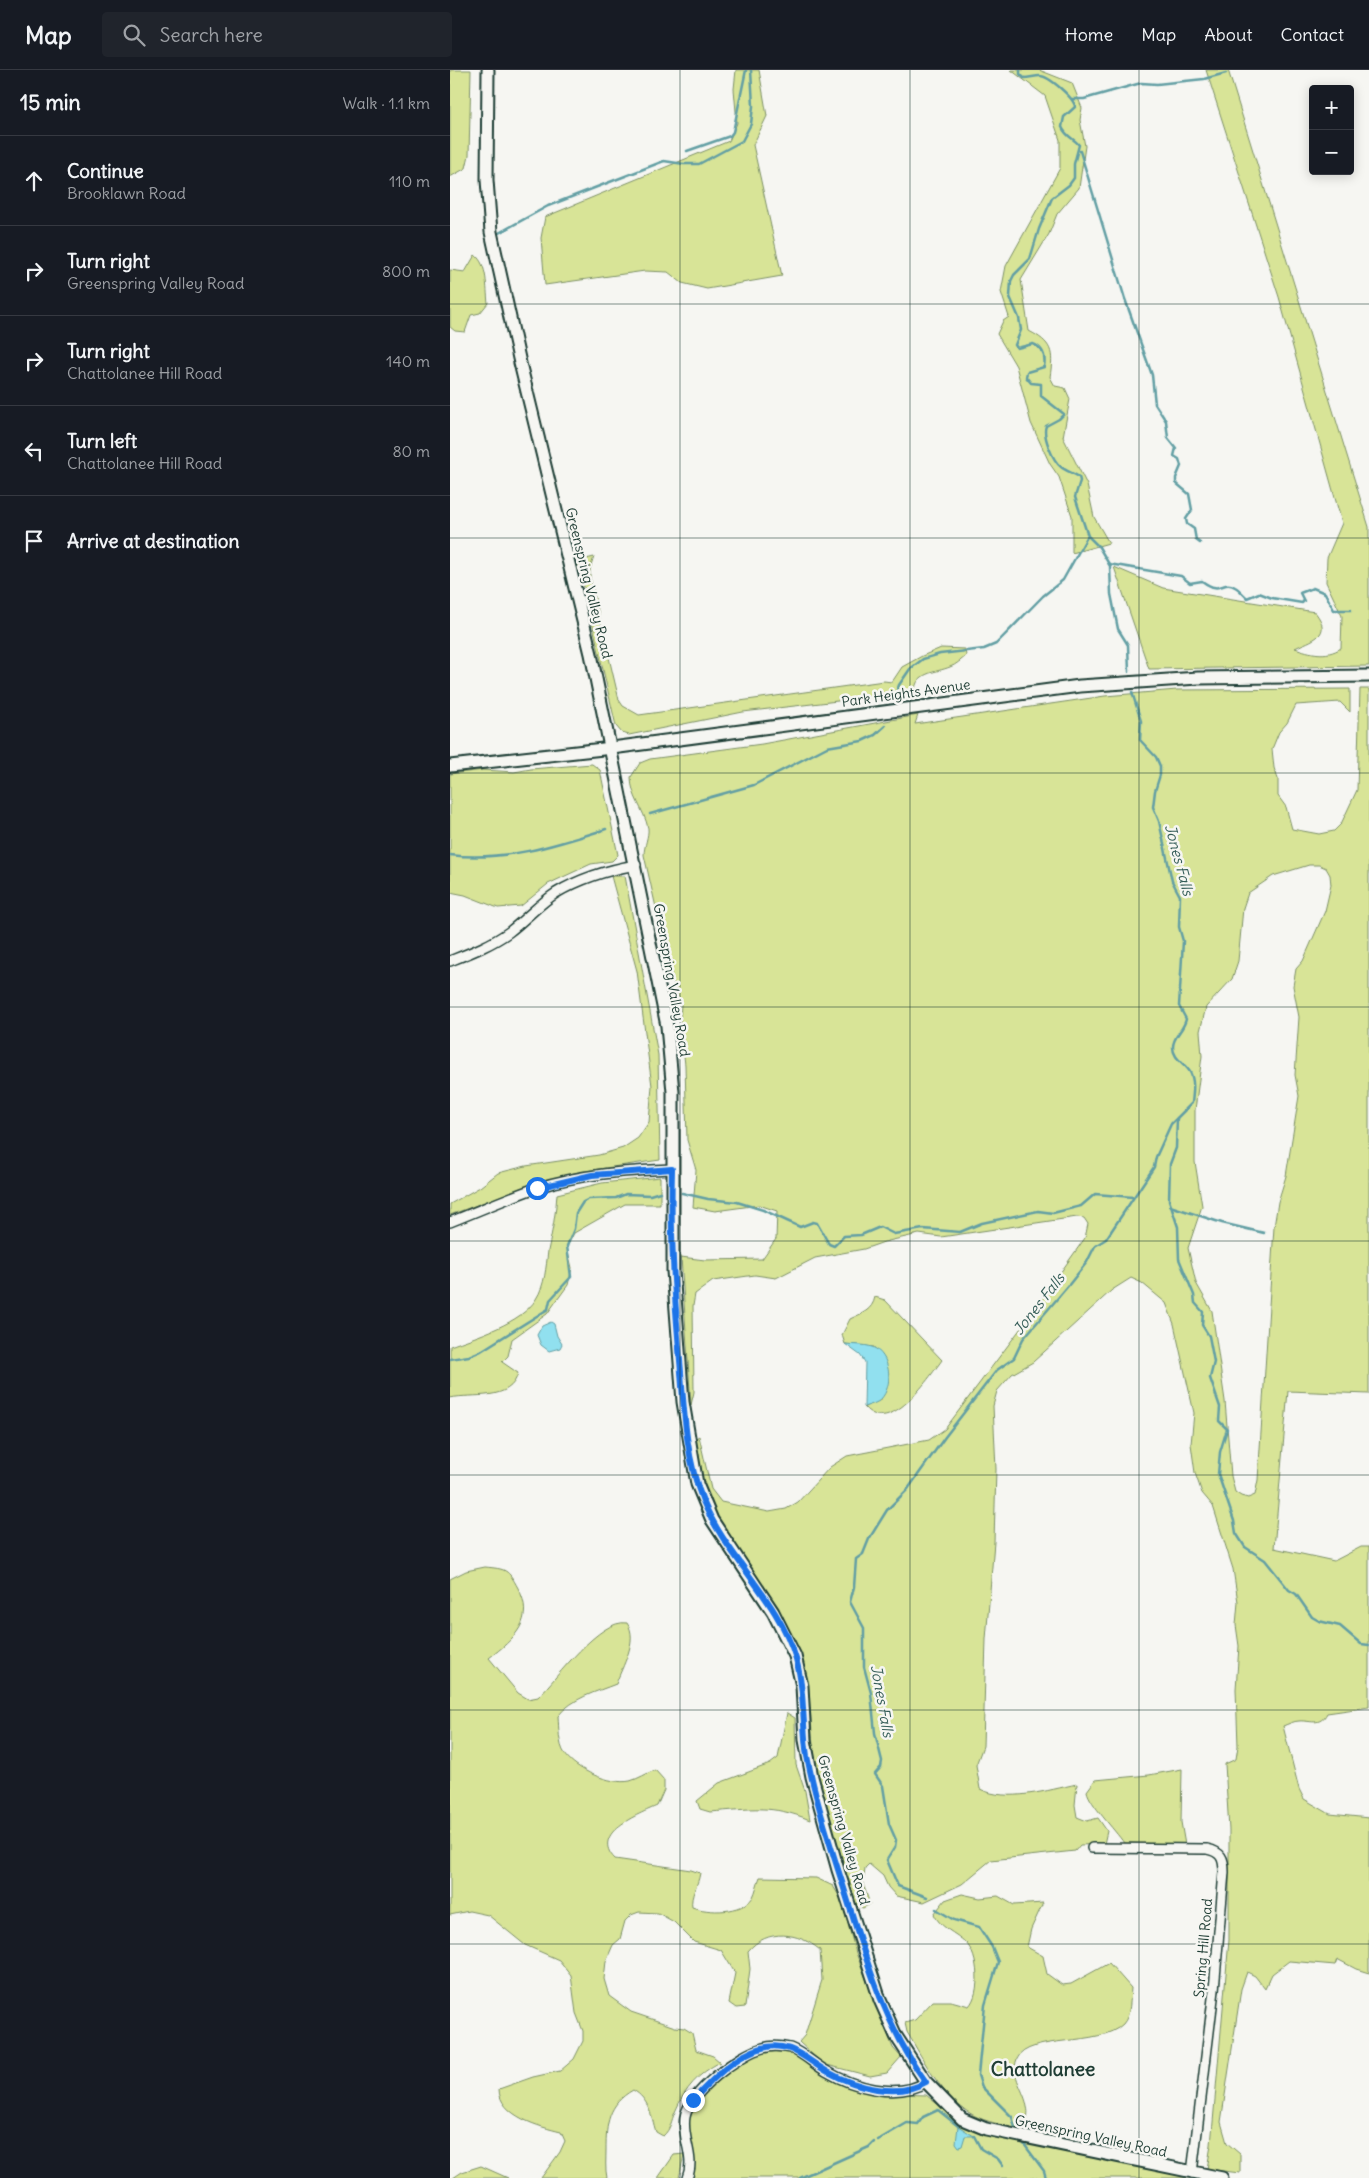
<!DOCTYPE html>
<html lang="en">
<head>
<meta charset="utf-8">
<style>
  :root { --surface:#171b24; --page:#20242c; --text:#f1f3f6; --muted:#9ea1a6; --line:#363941 }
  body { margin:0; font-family:Delius,sans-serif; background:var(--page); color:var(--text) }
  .controls { position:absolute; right:15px; top:15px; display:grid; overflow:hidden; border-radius:5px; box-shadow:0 2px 12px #0003 }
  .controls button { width:45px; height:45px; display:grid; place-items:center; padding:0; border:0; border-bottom:1px solid var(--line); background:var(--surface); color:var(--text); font:25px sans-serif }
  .stop { position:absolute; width:15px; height:15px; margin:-11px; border:4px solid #1a73e8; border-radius:50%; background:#fff }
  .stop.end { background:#1a73e8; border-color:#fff; box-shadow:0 1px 5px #0008 }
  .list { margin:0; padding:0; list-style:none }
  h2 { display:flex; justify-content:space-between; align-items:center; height:65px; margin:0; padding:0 20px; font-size:21px }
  h2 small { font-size:16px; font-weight:400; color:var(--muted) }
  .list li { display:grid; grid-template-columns:32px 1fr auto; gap:15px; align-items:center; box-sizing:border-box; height:90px; padding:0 20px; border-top:1px solid var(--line) }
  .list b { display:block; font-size:19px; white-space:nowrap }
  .list p { margin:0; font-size:16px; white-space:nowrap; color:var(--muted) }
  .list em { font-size:16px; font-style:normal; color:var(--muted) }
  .icon { flex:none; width:28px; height:28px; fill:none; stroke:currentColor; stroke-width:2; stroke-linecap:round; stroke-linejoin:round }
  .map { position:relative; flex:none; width:919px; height:2108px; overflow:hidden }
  header { display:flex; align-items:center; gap:30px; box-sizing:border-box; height:70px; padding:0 25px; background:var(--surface); border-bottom:1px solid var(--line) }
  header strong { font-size:24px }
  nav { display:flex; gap:28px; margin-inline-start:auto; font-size:18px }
  .search { width:350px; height:45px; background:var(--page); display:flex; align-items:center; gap:12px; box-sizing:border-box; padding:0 18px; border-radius:5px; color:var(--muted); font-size:19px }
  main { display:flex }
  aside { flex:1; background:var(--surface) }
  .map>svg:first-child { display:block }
  .green { fill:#d8e497; stroke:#7c9066; fill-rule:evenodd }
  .water { fill:#91e0ef; stroke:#639fa4 }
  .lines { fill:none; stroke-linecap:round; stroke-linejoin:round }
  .stream { stroke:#639fa4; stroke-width:2.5 }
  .minor-casing { stroke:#1f3d34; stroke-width:12 }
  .major-casing { stroke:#1f3d34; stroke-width:15 }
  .minor { stroke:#f6f6f2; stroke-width:9 }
  .major { stroke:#f6f6f2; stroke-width:11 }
  .route { stroke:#1a73e8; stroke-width:6 }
  .grid { fill:none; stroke:#1f3d34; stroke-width:1; stroke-opacity:0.55 }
  .labels { text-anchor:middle; stroke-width:5; stroke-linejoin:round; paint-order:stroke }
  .street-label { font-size:14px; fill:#1f3d34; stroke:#f6f6f2 }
  .water-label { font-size:15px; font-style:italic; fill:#365e59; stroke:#f6f6f2 }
  .district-label { font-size:19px; font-weight:bold; fill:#1f3d34; stroke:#f6f6f2 }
</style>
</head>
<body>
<header>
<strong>Map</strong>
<div class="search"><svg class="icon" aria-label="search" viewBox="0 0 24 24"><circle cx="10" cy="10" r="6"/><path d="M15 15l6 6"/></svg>Search here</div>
<nav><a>Home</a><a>Map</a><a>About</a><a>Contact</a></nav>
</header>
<main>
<aside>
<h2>15 min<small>Walk · 1.1 km</small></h2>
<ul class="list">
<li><svg class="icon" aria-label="ahead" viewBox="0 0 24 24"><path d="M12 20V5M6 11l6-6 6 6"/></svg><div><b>Continue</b><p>Brooklawn Road</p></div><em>110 m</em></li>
<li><svg class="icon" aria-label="right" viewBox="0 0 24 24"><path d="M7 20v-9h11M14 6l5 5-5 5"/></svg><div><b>Turn right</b><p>Greenspring Valley Road</p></div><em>800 m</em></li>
<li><svg class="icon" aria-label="right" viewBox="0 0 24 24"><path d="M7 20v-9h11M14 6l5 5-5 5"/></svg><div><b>Turn right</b><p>Chattolanee Hill Road</p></div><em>140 m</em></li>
<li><svg class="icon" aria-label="left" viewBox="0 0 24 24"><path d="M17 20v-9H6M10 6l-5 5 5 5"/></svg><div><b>Turn left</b><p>Chattolanee Hill Road</p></div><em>80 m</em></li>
<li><svg class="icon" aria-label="arrive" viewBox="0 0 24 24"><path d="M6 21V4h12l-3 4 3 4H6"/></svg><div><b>Arrive at destination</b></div></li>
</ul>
</aside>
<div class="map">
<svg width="919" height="2108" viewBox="0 0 919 2108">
  <rect width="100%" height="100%" fill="#f6f6f2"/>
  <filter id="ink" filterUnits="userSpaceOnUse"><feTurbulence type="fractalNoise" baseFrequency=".02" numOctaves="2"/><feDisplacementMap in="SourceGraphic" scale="10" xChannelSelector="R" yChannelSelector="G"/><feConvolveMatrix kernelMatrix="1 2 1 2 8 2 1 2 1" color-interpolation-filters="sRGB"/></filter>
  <g filter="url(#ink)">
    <!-- green -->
    <g class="green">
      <polygon points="0,0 21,0 19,85 16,98 0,107"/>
      <polygon points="286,0 309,0 317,46 303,75 332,206 257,219 232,213 218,202 195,201 95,215 91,168 95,147 279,71 287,53 284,19"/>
      <path d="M 561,0 L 589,0 L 622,13 L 632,38 L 630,50 L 635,76 L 629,118 L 607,144 L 599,164 L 571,210 L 579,261 C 602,273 604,281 600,307 L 605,316 L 615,318 L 620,329 L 613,367 L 637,415 L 644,447 L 659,473 L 622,483 L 622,446 L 609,407 L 600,394 L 581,353 L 566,296 L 547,264 L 553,251 L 559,247 L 551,222 L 556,196 L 610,98 L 610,70 L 595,26 Z"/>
      <path d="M 756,0 L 778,0 L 919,457 L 919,596 L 699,599 L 664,497 L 713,518 L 865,542 C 884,566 861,570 845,578 C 860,583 876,588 891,578 L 892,546 L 876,512 L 877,488 L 892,453 L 829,227 Z"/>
      <path d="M 25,185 C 38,195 36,218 38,233 L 30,243 L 21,245 L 15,262 L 5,261 L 0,257 L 0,200 L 15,202 Z"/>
      <path d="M 144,487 L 140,499 L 140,507 L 169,630 L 173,636 L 189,645 L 434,611 L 442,612 L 452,597 L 472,586 L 491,578 L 515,579 L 516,586 C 511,590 506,595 500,597 C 485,603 465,602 465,622 L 293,642 L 179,665 L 172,663 L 166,656 L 128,491 Z"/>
      <path d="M 900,619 L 900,642 L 890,632 L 846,635 L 837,653 L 829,662 L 822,679 L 824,698 L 828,709 L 828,726 L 836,737 L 842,759 L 869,764 L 884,761 L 891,754 L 907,720 L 910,619 L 919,619 L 919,1324 L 838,1321 L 824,1478 L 884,1491 L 911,1477 L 919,1477 L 919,1637 L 877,1643 C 870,1657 860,1650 849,1651 C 844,1651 838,1654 833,1656 L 849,1719 L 854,1729 L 880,1744 L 919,1748 L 919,1903 L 906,1899 L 887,1889 L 885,1895 L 839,1891 L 822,1904 L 815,1919 L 805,1906 L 797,1902 L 791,1919 L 771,2052 L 777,2073 L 790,2084 L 790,2103 L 757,2099 L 761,2075 L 779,1870 L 779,1760 L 775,1694 L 786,1689 L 788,1676 L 786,1619 L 789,1576 L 786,1555 L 788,1532 L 783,1499 L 763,1436 L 752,1423 L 745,1403 L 741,1374 L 744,1343 L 724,1254 L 716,1233 L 692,1213 L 681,1208 L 662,1220 L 583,1292 L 562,1304 L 547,1321 L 543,1336 L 546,1399 L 544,1472 L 536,1569 L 533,1676 L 526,1695 L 530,1719 C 558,1733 598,1720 627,1714 L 625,1735 L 627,1747 L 637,1751 L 648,1748 L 657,1761 L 654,1774 L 630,1775 L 625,1781 L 541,1790 L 512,1814 L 474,1832 L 446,1826 L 438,1817 L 433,1806 L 419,1794 L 415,1798 L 413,1814 L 420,1834 L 413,1838 L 405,1835 L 373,1727 L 364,1688 L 358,1611 L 345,1572 L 323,1531 L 290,1488 L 261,1439 L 250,1407 L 243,1370 L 249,1366 L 261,1419 L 271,1432 L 319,1442 L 336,1439 L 348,1432 L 380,1397 L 397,1386 L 479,1370 L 495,1359 L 571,1258 L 635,1168 L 638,1154 L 634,1148 L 627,1147 L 491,1167 L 469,1164 L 434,1172 L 414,1179 L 365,1188 L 326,1208 L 305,1205 L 263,1211 L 245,1224 L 243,1236 L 244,1322 L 241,1335 L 231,1187 L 255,1190 L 312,1189 L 326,1169 L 327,1141 L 309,1135 L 265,1141 L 243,1137 L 246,1100 L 237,1070 L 235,995 L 230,949 L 231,935 L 223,912 L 194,785 C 194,776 199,766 198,758 C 194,739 181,727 181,707 L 190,693 L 200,689 L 312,674 L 468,645 L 465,654 L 655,626 L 727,620 ZM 859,795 L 869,795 L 876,798 L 880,805 L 881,815 L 875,841 L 853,891 L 846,899 L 843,916 L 849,947 L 845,1005 L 849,1026 L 836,1106 L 828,1132 L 824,1157 L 808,1410 L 805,1425 L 798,1428 L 791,1426 L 785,1422 L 781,1406 L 775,1331 L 762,1241 L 746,1213 L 738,1178 L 752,1136 L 745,1092 L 745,1040 L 752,986 L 750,961 L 756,937 L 782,909 L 788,891 L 793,838 L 798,823 L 823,806 Z"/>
      <polygon points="142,694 150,700 168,785 162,791 141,794 98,814 71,836 48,838 15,825 0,822 0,704 33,700 64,702 81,699"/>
      <polygon points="161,806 175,806 208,985 210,1090 128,1102 56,1124 0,1145 0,1134 30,1117 48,1103 76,1096 149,1085 173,1078 188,1068 199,1052 202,1016 187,901"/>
      <path d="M 210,1107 L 210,1134 L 175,1134 L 124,1163 L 117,1177 L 122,1198 L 118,1215 L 97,1244 L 62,1269 L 58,1286 L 52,1292 L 68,1303 C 61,1332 23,1323 0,1328 L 0,1276 C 25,1267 72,1253 86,1229 C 95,1215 96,1197 98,1181 C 102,1162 106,1144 107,1124 L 152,1113 Z"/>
      <path d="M 425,1227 L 435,1230 L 492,1290 C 478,1309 440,1367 414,1337 L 431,1330 L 424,1277 L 395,1274 L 392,1265 L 400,1249 C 412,1243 422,1241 425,1227 Z"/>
      <path d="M 35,1497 C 56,1499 58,1499 68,1518 C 86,1550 64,1569 39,1588 L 68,1623 L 78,1629 L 88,1627 C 107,1608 150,1548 177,1553 C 189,1570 172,1596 166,1614 C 146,1622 122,1628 108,1646 C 109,1657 108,1674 115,1684 C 126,1700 160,1715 180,1711 C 188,1709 197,1703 205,1700 L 214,1710 L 214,1720 L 207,1736 C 189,1744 139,1763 165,1789 L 241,1800 L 250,1803 C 248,1816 240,1825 242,1837 C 258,1843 293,1844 303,1827 C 306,1821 307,1814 310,1807 L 366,1808 L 383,1816 L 391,1829 L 406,1883 L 443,1978 L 451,1987 L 437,2003 L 420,2006 L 373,1994 L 349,1972 L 355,1965 L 372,1910 L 370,1880 C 349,1862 317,1858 298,1881 L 300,1899 L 295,1937 L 286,1938 L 279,1933 L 285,1903 L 271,1880 L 244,1872 L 224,1852 L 208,1843 L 189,1842 L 181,1845 L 175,1851 L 170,1869 L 163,1875 L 156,1891 L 154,1909 L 159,1926 L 181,1942 L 225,1957 L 234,1958 L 242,1963 L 246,1980 L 263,1986 L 270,1992 C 248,2004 235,2018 225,2042 C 221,2051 221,2059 213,2066 L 206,2062 C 201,2045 199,2029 183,2020 C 158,2034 156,2054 156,2080 C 156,2089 155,2099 157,2108 L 91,2108 L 110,2082 L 115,2071 L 111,2062 C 90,2057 49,2046 49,2019 L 83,2007 L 110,2001 L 124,1989 L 133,1971 L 133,1961 L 126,1943 L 121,1905 L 109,1890 L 75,1875 L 38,1845 L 19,1841 L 0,1845 L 0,1509 L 16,1501 Z"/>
      <path d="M 337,1643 L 345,1648 L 346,1695 L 355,1721 L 360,1750 C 321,1734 301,1739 260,1742 L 250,1739 L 247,1731 L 269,1713 L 320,1694 L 328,1688 Z"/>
      <path d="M 732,1699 L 731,1752 L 735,1775 L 674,1773 C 665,1760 639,1733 637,1721 L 645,1710 L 699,1705 Z"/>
      <path d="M 512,1824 L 530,1828 L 548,1826 L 564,1835 L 593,1833 L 581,1859 L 577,1877 L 593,1886 L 597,1904 L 612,1915 L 621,1914 L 659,1893 L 681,1918 C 680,1929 681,1945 673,1954 C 651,1977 578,1964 567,1989 C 560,2006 575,2021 577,2037 C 579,2043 577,2049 575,2056 L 567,2059 C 554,2055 536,2052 523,2045 C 491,2027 475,1992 457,1962 L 455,1953 L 465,1950 L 483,1931 L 501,1931 L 519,1936 C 531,1923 529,1886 516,1873 C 505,1862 490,1858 484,1844 L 495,1830 Z"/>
      <polygon points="329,1979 347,1985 360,1994 445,2024 476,2025 511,2053 751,2108 240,2108 236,2054 244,2032 288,1993 312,1980"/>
      <polygon points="234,2084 229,2108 208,2108 224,2085"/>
      <polygon points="31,2096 58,2108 3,2108 12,2102"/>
    </g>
    <!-- water -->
    <g class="water">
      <polygon points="101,1252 104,1254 107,1266 112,1274 110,1278 99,1281 91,1275 87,1265 92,1256"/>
      <path d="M 395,1274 C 404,1275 419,1274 426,1279 C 441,1289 443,1316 431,1329 C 428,1333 419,1335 414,1337 L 415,1292 L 410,1285 Z"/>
      <polygon points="508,2056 524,2066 515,2066 512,2076 509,2077 506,2073"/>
    </g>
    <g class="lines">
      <!-- stream -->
      <g class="stream">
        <path d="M 570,0 L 570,4 L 574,8 C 579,8 585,6 590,6 C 599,6 625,29 625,37 L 614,47 L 612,57 C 616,67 624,68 629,75 L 624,94 L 624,108 L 619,115 L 602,128 L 589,159 L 580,189 L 564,205 L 561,211 L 560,227 L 569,248 L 571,260 L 565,275 L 567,278 L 583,274 C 593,278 596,286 594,297 L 577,302 L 576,307 L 581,313 L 591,314 L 591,326 L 614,344 L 609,349 L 596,356 C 592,365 603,391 611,397 C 616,401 623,403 629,407 L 630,411 L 625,427 L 638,466 L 649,477 L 660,496 L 661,524 L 668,559 L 678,575 L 679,602"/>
        <polyline points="622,29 634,29 691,13 707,14 754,9 776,3"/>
        <polyline points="237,81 280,66 283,62 296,0"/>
        <polyline points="630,81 675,229 702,305 705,334 716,351 718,368 726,378 724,386 729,389 731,396 726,408 726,413 739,424 742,440 736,449 737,454 744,459 746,470 750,473"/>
        <polyline points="47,164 98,136 214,91 234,94 249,94 292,71 301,54 303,36 301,0"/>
        <path d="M 659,494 L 731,506 L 740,513 L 752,511 C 772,526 772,509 785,517 C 789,519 793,524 797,528 L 809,523 L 822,528 L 852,533 L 854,531 L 850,523 L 863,518 L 875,523 L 884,540 L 901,540"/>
        <polyline points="446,624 449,615 460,599 473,589 490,584 534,579 546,574 593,526 613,510 637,467"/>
        <polyline points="200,744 304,715 377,677 412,671 425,665 435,656"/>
        <path d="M 0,785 C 54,792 106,775 156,759"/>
        <polyline points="727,1048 726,1078 720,1094 719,1130 728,1157 729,1189 744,1225 745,1233 753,1242 752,1255 759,1266 764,1292 760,1308 770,1337 769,1351 777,1359 770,1382 768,1404 784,1451 786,1463 795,1477 815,1490 839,1520 846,1524 862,1547 869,1551 890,1556 911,1574 919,1575"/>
        <polyline points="232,1123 258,1129 287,1132 313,1140 350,1157 363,1152 367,1153 379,1174 384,1176 394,1166 411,1165 430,1157 444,1164 473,1159 510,1162 532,1153 588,1141 603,1143 631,1136 645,1124 683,1127"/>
        <polyline points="720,1136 772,1153 814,1163"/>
        <polyline points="0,1289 19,1286 31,1281 98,1239 100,1230 121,1207 117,1176 124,1159 126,1143 133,1132 139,1129 166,1128 176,1124 200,1125 210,1122"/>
        <path d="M 477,1827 L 448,1816 L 437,1790 L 445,1777 L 446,1770 L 439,1754 L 433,1716 L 425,1704 L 431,1697 L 432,1691 L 425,1663 L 421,1623 L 414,1597 L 414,1558 L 400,1532 L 404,1517 L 406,1489 L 413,1484 L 419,1469 L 437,1440 L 458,1419 L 495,1367 L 547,1300 L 564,1288 L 573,1269 L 618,1216 L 637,1192 L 645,1176 L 656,1169 L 704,1097 L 706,1087 L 721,1054 L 742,1033 C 743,1023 745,1011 740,1002 C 735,993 723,989 723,977 C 723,966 734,960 736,949 L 729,936 L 733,871 L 729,857 L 730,826 L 722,811 L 709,751 L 703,737 L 705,721 L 710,705 L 710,696 L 706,687 L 690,670 L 691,651 L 682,622"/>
        <polyline points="486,1839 504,1850 529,1857 542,1877 548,1892 535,1935 528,2005 532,2017 562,2047 566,2061"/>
        <polyline points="458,2053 468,2054 473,2047 488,2040 508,2056"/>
        <polyline points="524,2066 531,2079 548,2089 553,2096"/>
        <polyline points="428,2070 457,2053"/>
        <polyline points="571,2070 594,2101 596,2108"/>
        <polyline points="350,2108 419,2077 424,2072"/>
      </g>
      <defs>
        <g id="minor">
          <path d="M 0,891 C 20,883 41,875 59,862 C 75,850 89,834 106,823 C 131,808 157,800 186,795"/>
          <path d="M 0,1152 C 28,1141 57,1128 86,1118 C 130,1104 176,1101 222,1099"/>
          <path d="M 642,1778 L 757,1779 C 771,1782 774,1788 774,1802 L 764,1920 L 742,2103"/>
          <path d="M 237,2108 C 246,2087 231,2068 235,2047 C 239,2023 290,1983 313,1978 C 322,1975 331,1976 340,1978 C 353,1983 364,1994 376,2001 C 403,2017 447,2030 476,2012"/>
        </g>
        <g id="major">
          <polyline points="38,0 37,110 41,162 70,293 141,584 217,956 223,1022 223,1201 233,1332 247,1414 262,1450 323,1542 345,1586 352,1616 355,1670 362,1707 388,1800 430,1930 446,1966 476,2012 512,2049 536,2059 772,2108"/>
          <polyline points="0,696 162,678 630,616 748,608 919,606"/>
        </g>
      </defs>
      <!-- minor casing -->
      <use href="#minor" class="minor-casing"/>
      <!-- major casing -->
      <use href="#major" class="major-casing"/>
      <!-- minor -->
      <use href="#minor" class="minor"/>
      <!-- major -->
      <use href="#major" class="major"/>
    </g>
  </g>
  <g class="lines" filter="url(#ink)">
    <!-- route -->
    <path class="route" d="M 87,1118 L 142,1105 L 222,1099 C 220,1167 225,1234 231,1302 C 234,1345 237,1392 253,1431 C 277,1488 329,1530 346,1589 C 355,1621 352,1654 357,1686 C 365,1728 379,1771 392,1812 C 414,1882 432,1952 476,2012 C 448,2029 405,2017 378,2002 C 356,1990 340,1970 312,1978 C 285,1985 262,2010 243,2030"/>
  </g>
  <!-- grid -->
  <path class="grid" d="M 230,0 L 230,2108M 460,0 L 460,2108M 689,0 L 689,2108M 0,234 L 919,234M 0,468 L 919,468M 0,703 L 919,703M 0,937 L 919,937M 0,1171 L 919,1171M 0,1405 L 919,1405M 0,1640 L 919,1640M 0,1874 L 919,1874"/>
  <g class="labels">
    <!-- street labels -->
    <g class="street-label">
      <text transform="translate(139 513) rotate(76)" y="5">Greenspring Valley Road</text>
      <text transform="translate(456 623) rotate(-8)" y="5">Park Heights Avenue</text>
      <text transform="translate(222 910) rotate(80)" y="5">Greenspring Valley Road</text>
      <text transform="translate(394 1760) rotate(74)" y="5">Greenspring Valley Road</text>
      <text transform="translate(753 1878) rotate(-85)" y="5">Spring Hill Road</text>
      <text transform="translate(641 2066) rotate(12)" y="5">Greenspring Valley Road</text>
    </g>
    <!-- water labels -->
    <g class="water-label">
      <text transform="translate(729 790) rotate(75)" y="5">Jones Falls</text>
      <text transform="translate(589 1234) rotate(-52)" y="5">Jones Falls</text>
      <text transform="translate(432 1631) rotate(80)" y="5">Jones Falls</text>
    </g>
    <!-- district labels -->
    <g class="district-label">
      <text x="593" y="2006">Chattolanee</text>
    </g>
  </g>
</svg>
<div class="controls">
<button>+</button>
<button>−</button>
</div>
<div class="stop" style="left:87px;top:1118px"></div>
<div class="stop end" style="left:243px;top:2030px"></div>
</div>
</main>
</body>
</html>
